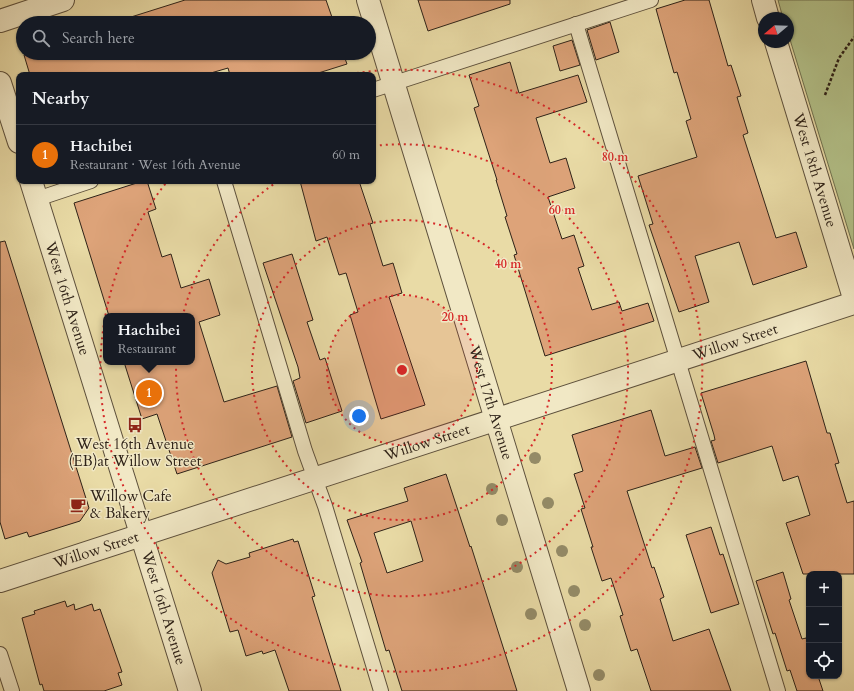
<!DOCTYPE html>
<html lang="en">
<head>
<meta charset="utf-8">
<style>
  :root { --surface:#171b24; --page:#20242c; --text:#f1f3f6; --muted:#9ea1a6; --line:#363941; --accent:#b45309 }
  body { margin:0; font-family:Cardo,serif; background:var(--page); color:var(--text) }
  .controls { position:absolute; right:12px; bottom:12px; display:grid; overflow:hidden; border-radius:8px; box-shadow:0 1px 3px #0004 }
  .controls button { width:36px; height:36px; display:grid; place-items:center; padding:0; border:0; border-bottom:1px solid var(--line); background:var(--surface); color:var(--text); font:20px sans-serif }
  .compass { position:absolute; left:758px; top:12px; width:36px; height:36px; border-radius:50%; background:var(--surface); box-shadow:0 1px 3px #0004; rotate:251deg }
  .you { position:absolute; left:359px; top:416px; width:14px; height:14px; margin:-10px; border:3px solid #fff; border-radius:50%; background:#1a73e8; box-shadow:0 0 0 6px #1a73e833 }
  .badge { display:grid; place-items:center; width:26px; height:26px; border-radius:50%; background:var(--accent); color:#fff; font-size:13px; font-weight:700 }
  .pin { position:absolute; translate:-50% -50%; border:2px solid #fff; box-shadow:0 1px 4px #0006 }
  .popup { position:absolute; left:103px; top:313px; width:92px; height:52px; box-sizing:border-box; display:grid; place-content:center; border-radius:8px; background:var(--surface); filter:drop-shadow(0 1px 3px #0005); font-size:13px; white-space:nowrap; color:var(--muted) }
  .popup b { font-size:15px; color:var(--text) }
  .popup::after { content:''; position:absolute; left:50%; top:100%; margin-left:-8px; border:8px solid transparent; border-top-color:var(--surface) }
  .list { margin:0; padding:0; list-style:none }
  h2 { display:flex; justify-content:space-between; align-items:center; height:52px; margin:0; padding:0 16px; font-size:17px }
  h2 small { font-size:13px; font-weight:400; color:var(--muted) }
  .list li { display:grid; grid-template-columns:26px 1fr auto; gap:12px; align-items:center; box-sizing:border-box; height:60px; padding:0 16px; border-top:1px solid var(--line) }
  .list b { display:block; font-size:15px; white-space:nowrap }
  .list p { margin:0; font-size:13px; white-space:nowrap; color:var(--muted) }
  .list em { font-size:13px; font-style:normal; color:var(--muted) }
  .icon { flex:none; width:22px; height:22px; fill:none; stroke:currentColor; stroke-width:2; stroke-linecap:round; stroke-linejoin:round }
  .map { position:relative; flex:none; width:854px; height:691px; overflow:hidden }
  .search { position:absolute; background:var(--surface); box-shadow:0 1px 3px #0004; left:16px; top:16px; width:360px; height:44px; display:flex; align-items:center; gap:10px; box-sizing:border-box; padding:0 14px; border-radius:22px; color:var(--muted); font-size:15px }
  .panel { position:absolute; background:var(--surface); box-shadow:0 1px 3px #0004; left:16px; top:72px; width:360px; height:112px; border-radius:8px }
  .map>svg:first-child { display:block }
  .green { fill:#b3c189; stroke:#707250 }
  .building { fill:#dda379; stroke:#2e2218; fill-rule:evenodd }
  .lines { fill:none; stroke-linecap:round; stroke-linejoin:round }
  .service-casing { stroke:#5d503c; stroke-width:16 }
  .minor-casing { stroke:#5d503c; stroke-width:24 }
  .tertiary-casing { stroke:#5d503c; stroke-width:24 }
  .path { stroke:#2e2218; stroke-width:2.5; stroke-dasharray:3 2; stroke-linecap:butt }
  .service { stroke:#f1e8c5; stroke-width:14 }
  .minor { stroke:#f1e8c5; stroke-width:22 }
  .tertiary { stroke:#f1e8c5; stroke-width:22 }
  .tree { fill:#948b67 }
  .ring { fill:none; stroke:#d62828; stroke-width:2; stroke-dasharray:2 4 }
  .labels { text-anchor:middle; stroke-width:3; stroke-linejoin:round; paint-order:stroke }
  .street-label { font-size:15px; fill:#2e2218; stroke:#f1e8c5 }
  .poi-label { font-size:15px; fill:#2e2218; stroke:#f1e8c5 }
  .centre { fill:#d62828; stroke:#f1e8c5; stroke-width:2 }
  .ring-label { font-size:12px; text-anchor:middle; font-weight:bold; fill:#d62828; stroke:#f1e8c5; stroke-width:3; stroke-linejoin:round; paint-order:stroke }
</style>
</head>
<body>
<div class="map">
<svg width="854" height="691" viewBox="0 0 854 691">
  <rect width="100%" height="100%" fill="#e9dba6"/>
  <filter id="stains"><feTurbulence type="fractalNoise" baseFrequency=".005" numOctaves="4"/><feColorMatrix values="0 0 0 0 .2 0 0 0 0 .09 0 0 0 0 .02 0 0 0 .5 -.17"/></filter>
  <radialGradient id="worn" r=".72"><stop offset=".6" stop-color="#630" stop-opacity="0"/><stop offset="1" stop-color="#630" stop-opacity=".3"/></radialGradient>
  <!-- green -->
  <polygon class="green" points="778,0 854,0 854,249 788,33 788,18 783,18"/>
  <!-- building -->
  <g class="building">
    <polygon points="185,0 326,0 334,23 112,23"/>
    <polygon points="418,0 510,0 510,4 428,31"/>
    <polygon points="685,0 709,0 728,66 731,65 741,96 737,97 748,133 743,135 776,238 796,232 807,267 753,285 739,242 695,256 709,302 679,312 649,225 653,224 638,176 697,157 686,121 691,119 677,72 674,73 656,9"/>
    <polygon points="610,22 619,52 596,60 587,30"/>
    <polygon points="572,40 580,65 560,71 553,46"/>
    <polygon points="29,53 343,53 347,64 312,75 230,75 228,68 204,75 30,75 24,55"/>
    <polygon points="510,62 519,93 578,75 587,102 536,118 550,163 566,158 575,188 548,197 562,239 574,235 584,266 578,268 592,310 619,302 622,311 648,303 654,321 545,356 514,255 517,254 505,217 507,216 496,180 497,180 474,108 479,106 469,75"/>
    <polygon points="143,181 147,181 156,209 148,212 162,257 171,254 181,288 209,279 220,315 199,322 224,402 277,386 292,437 177,474 157,414 142,419 124,362 192,362 192,316 109,316 74,203"/>
    <polygon points="300,181 359,181 373,223 370,224 383,266 393,263 402,293 389,297 425,405 381,419 350,315 358,312 346,273 339,275 327,237 316,241"/>
    <polygon points="5,241 89,508 80,521 29,537 27,532 5,539 0,522 0,242"/>
    <polygon points="292,254 313,320 307,322 320,360 325,358 342,411 306,423 293,381 300,378 298,367 263,263"/>
    <polygon points="806,361 827,433 830,433 839,463 835,464 847,503 854,501 854,574 803,574 786,523 810,515 798,476 783,481 772,446 718,463 711,441 715,440 714,435 701,393"/>
    <polygon points="651,410 665,456 695,447 702,468 627,491 652,568 654,567 664,597 660,599 673,641 709,629 731,691 651,691 637,649 631,651 620,616 623,615 611,578 602,581 591,547 593,547 581,509 585,508 574,474 583,471 572,435"/>
    <path d="M 446,474 L 470,547 L 471,546 L 517,691 L 402,691 L 389,650 L 386,651 L 365,580 L 360,563 L 362,562 L 347,520 L 408,501 L 404,488 ZM 411,521 L 423,561 L 387,573 L 374,533 Z"/>
    <polygon points="711,527 720,555 723,554 739,604 711,613 686,535"/>
    <polygon points="293,539 294,542 298,541 315,596 312,597 341,691 289,691 275,650 263,654 262,651 246,656 238,630 230,632 212,573 218,560 226,564 250,557 249,553"/>
    <polygon points="783,572 791,599 789,600 802,639 806,638 809,647 809,676 818,676 823,691 797,691 790,670 787,671 775,633 773,634 756,581"/>
    <polygon points="65,601 67,607 74,604 75,610 92,604 94,611 100,609 122,672 118,673 122,685 104,691 44,691 42,684 40,685 22,618 35,614 34,611"/>
  </g>
  <g class="lines">
    <defs>
      <g id="service">
        <polyline points="576,24 778,691"/>
        <polyline points="373,90 651,0"/>
        <polyline points="224,181 305,451 325,506 381,691"/>
        <polyline points="37,199 91,181"/>
        <polyline points="0,654 12,691"/>
      </g>
      <g id="minor">
        <path id="s1" d="M 368,0 L 579,691"/>
        <polyline points="763,0 768,18"/>
        <polyline points="0,21 63,0"/>
        <path id="s2" d="M 776,42 L 854,298"/>
        <path id="s3" d="M 0,581 L 854,303"/>
      </g>
      <g id="tertiary">
        <polyline points="0,83 19,142"/>
        <path id="s4" d="M 31,181 L 190,691"/>
      </g>
    </defs>
    <!-- service casing -->
    <use href="#service" class="service-casing"/>
    <!-- minor casing -->
    <use href="#minor" class="minor-casing"/>
    <!-- tertiary casing -->
    <use href="#tertiary" class="tertiary-casing"/>
    <!-- path -->
    <polyline class="path" points="825,95 839,58 854,37"/>
    <!-- service -->
    <use href="#service" class="service"/>
    <!-- minor -->
    <use href="#minor" class="minor"/>
    <!-- tertiary -->
    <use href="#tertiary" class="tertiary"/>
  </g>
  <!-- trees -->
  <g class="tree">
    <circle cx="535" cy="458" r="6"/>
    <circle cx="492" cy="489" r="6"/>
    <circle cx="548" cy="503" r="6"/>
    <circle cx="502" cy="520" r="6"/>
    <circle cx="562" cy="551" r="6"/>
    <circle cx="517" cy="567" r="6"/>
    <circle cx="574" cy="591" r="6"/>
    <circle cx="531" cy="614" r="6"/>
    <circle cx="585" cy="625" r="6"/>
    <circle cx="599" cy="675" r="6"/>
  </g>
  <!-- distance rings -->
  <circle cx="402" cy="370" r="75" fill="#d62828" fill-opacity=".12"/>
  <g class="ring">
    <circle cx="402" cy="370" r="75"/>
    <circle cx="402" cy="370" r="150"/>
    <path d="M374 146A226 226 0 1 1 277 182"/>
    <path d="M345 75A301 301 0 1 1 166 183"/>
  </g>
  <!-- icons -->
  <defs>
    <symbol id="bus-bare" viewBox="-9 -9 18 18"><path d="M-5-6H5V4H4V6H2V4H-2V6H-4V4H-5ZM-3.5-4V0h7V-4ZM-3.5 1.2v1.5H-2V1.2ZM2 1.2v1.5H3.5V1.2Z" fill="#8f2418" stroke="#f1e8c5" stroke-width="2.5" paint-order="stroke"/></symbol>
    <symbol id="cafe-bare" viewBox="-9 -9 18 18"><path d="M-5.5-4.5H6V0H3Q3 3.5 0 3.5H-2.5Q-5.5 3.5-5.5 0ZM3-3.2v2h1.7v-2ZM-6 4.5H4V6H-6Z" fill="#8f2418" stroke="#f1e8c5" stroke-width="2.5" paint-order="stroke"/></symbol>
  </defs>
  <g fill-rule="evenodd">
    <use href="#bus-bare" x="124" y="414" width="22" height="22"/>
    <use href="#cafe-bare" x="67" y="494" width="22" height="22"/>
  </g>
  <g class="labels">
    <!-- street labels -->
    <g class="street-label">
      <text dy="5" stroke="none"><textPath href="#s2" startOffset="134">West 18th Avenue</textPath></text>
      <text dy="5" stroke="none"><textPath href="#s4" startOffset="123">West 16th Avenue</textPath></text>
      <text dy="5" stroke="none"><textPath href="#s3" startOffset="773">Willow Street</textPath></text>
      <text dy="5" stroke="none"><textPath href="#s1" startOffset="421">West 17th Avenue</textPath></text>
      <text dy="5" stroke="none"><textPath href="#s3" startOffset="449">Willow Street</textPath></text>
      <text dy="5" stroke="none"><textPath href="#s3" startOffset="101">Willow Street</textPath></text>
      <text dy="5" stroke="none"><textPath href="#s4" startOffset="447">West 16th Avenue</textPath></text>
    </g>
    <!-- poi labels -->
    <g class="poi-label">
      <text x="135" y="449">West 16th Avenue<tspan x="135" dy="17">(EB)at Willow Street</tspan></text>
      <text x="90" y="501" text-anchor="start">Willow Cafe<tspan x="90" dy="17">&amp; Bakery</tspan></text>
    </g>
  </g>
  <circle cx="402" cy="370" r="6" class="centre"/>
  <g class="ring-label">
    <text x="615" y="161">80 m</text>
    <text x="562" y="214">60 m</text>
    <text x="508" y="268">40 m</text>
    <text x="455" y="321">20 m</text>
  </g>
  <rect width="100%" height="100%" filter="url(#stains)"/>
  <rect width="100%" height="100%" fill="url(#worn)"/>
</svg>
<div class="controls">
<button>+</button>
<button>−</button>
<button><svg class="icon" aria-label="locate" viewBox="0 0 24 24"><circle cx="12" cy="12" r="6"/><path d="M12 2v4M12 18v4M2 12h4M18 12h4"/></svg></button>
</div>
<svg class="compass" viewBox="-18 -18 36 36"><path d="M0-13l5 13h-10z" fill="#e53935"/><path d="M0 13l5-13h-10z" fill="#9ea1a6"/></svg>
<div class="you"></div>
<div class="pin badge" style="left:149px;top:393px;background:#e8710a">1</div>
<div class="popup"><b>Hachibei</b>Restaurant</div>
<div class="search"><svg class="icon" aria-label="search" viewBox="0 0 24 24"><circle cx="10" cy="10" r="6"/><path d="M15 15l6 6"/></svg>Search here</div>
<section class="panel">
<h2>Nearby<small></small></h2>
<ul class="list">
<li><span class="badge" style="background:#e8710a">1</span><div><b>Hachibei</b><p>Restaurant · West 16th Avenue</p></div><em>60 m</em></li>
</ul>
</section>
</div>
</body>
</html>
